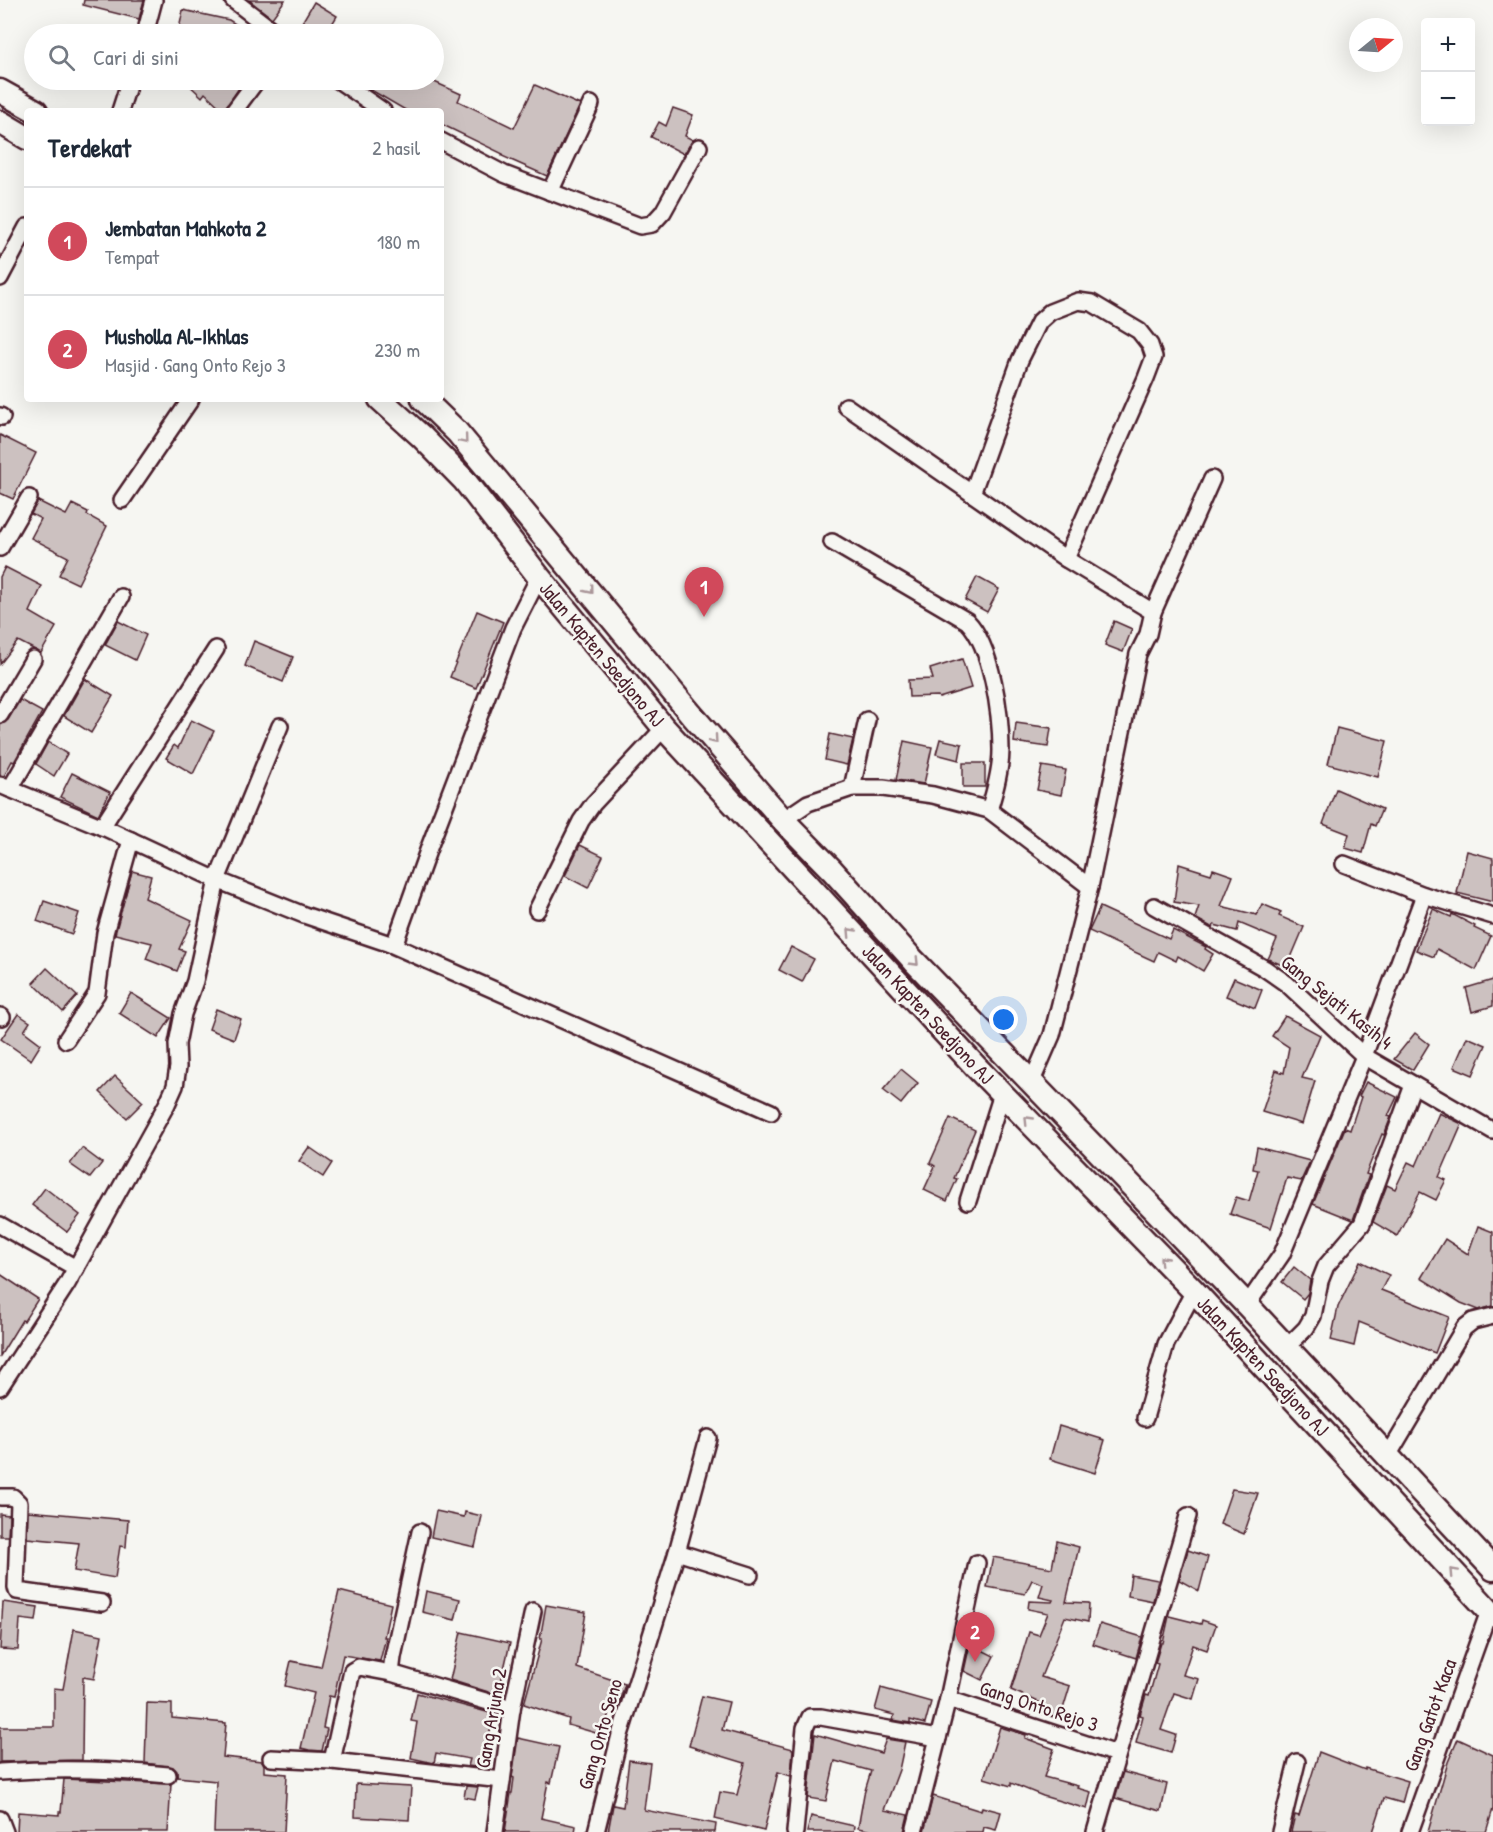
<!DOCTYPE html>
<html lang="id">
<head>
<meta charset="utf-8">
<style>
  :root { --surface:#fff; --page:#f2f2f3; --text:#1f2937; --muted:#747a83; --line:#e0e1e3; --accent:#d1495b }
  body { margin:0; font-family:"Patrick Hand",sans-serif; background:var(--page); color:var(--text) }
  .controls { position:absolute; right:18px; top:18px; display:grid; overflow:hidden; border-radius:6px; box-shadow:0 6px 24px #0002 }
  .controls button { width:54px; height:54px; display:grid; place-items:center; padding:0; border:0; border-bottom:2px solid var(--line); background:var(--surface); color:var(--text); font:30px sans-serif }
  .compass { position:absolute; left:1349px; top:18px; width:54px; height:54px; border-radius:50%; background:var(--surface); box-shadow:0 6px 24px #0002; rotate:72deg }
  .you { position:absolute; left:1004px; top:1020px; width:21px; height:21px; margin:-15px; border:4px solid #fff; border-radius:50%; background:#1a73e8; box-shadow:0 0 0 9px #1a73e833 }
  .badge { display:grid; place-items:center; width:39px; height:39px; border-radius:50%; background:var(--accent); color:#fff; font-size:20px; font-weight:700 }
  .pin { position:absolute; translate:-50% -50px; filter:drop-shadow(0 2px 3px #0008) }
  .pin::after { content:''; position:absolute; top:32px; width:21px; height:18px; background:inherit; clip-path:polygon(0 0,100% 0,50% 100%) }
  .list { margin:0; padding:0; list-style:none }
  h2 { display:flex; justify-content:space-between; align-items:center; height:78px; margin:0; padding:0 24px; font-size:26px }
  h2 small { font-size:20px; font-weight:400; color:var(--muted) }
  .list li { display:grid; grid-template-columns:39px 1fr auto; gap:18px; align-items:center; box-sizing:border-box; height:108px; padding:0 24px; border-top:2px solid var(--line) }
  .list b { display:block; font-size:22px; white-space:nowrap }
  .list p { margin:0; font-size:20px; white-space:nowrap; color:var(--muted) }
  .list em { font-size:20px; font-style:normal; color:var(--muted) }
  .icon { flex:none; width:33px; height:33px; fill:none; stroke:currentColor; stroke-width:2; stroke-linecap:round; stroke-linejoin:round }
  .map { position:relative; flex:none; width:1493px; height:1832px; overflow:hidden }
  .search { position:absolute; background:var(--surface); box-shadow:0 6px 24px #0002; left:24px; top:24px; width:420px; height:66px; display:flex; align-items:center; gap:15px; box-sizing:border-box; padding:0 21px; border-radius:33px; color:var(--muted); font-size:22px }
  .panel { position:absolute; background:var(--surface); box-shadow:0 6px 24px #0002; left:24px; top:108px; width:420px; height:294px; border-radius:6px }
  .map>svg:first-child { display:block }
  .building { fill:#ccc1c0; stroke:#4a1f2b; stroke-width:1.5 }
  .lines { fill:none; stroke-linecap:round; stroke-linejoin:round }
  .minor-casing { stroke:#4a1f2b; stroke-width:20 }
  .secondary-casing { stroke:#4a1f2b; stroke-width:27 }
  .minor { stroke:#f6f6f2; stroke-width:15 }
  .secondary { stroke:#f6f6f2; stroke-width:22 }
  .oneway { stroke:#a99598 }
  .labels { text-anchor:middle; stroke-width:5; stroke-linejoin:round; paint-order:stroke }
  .street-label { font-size:20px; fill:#4a1f2b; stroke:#f6f6f2 }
</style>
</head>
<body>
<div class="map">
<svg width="1493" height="1832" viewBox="0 0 1493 1832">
  <rect width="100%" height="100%" fill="#f6f6f2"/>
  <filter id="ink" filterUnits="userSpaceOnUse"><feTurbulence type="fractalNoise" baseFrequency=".0167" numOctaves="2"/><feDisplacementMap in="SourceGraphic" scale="12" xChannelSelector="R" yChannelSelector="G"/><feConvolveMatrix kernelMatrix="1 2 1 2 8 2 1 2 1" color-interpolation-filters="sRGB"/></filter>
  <g filter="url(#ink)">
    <!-- building -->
    <g class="building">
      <polygon points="84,0 144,0 139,19 83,5"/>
      <polygon points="249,0 285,0 272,18"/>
      <polygon points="314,2 337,16 326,34 295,34"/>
      <polygon points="183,10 229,20 251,34 178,34"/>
      <polygon points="184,80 229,80 239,88 224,111 205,93 202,97"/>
      <polygon points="354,80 430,80 461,94 458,101 514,128 535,85 580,105 547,176 502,156 503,154 441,124 441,111 407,111"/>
      <polygon points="673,108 693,115 685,136 693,140 684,154 651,137 659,122 666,126"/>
      <polygon points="0,435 36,453 13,499 0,493"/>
      <polygon points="38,501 66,515 72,504 88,512 87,515 107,526 78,584 59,575 68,557 31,538 41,519 31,514"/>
      <polygon points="5,567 42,586 30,612 56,627 41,653 18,641 0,664 0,577"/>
      <polygon points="977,577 999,589 987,612 965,600"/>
      <polygon points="477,611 503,622 476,688 450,677"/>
      <polygon points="118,621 146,635 135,660 105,645"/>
      <polygon points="1114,621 1132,629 1123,652 1105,645"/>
      <polygon points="254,641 293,657 283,682 245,666"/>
      <polygon points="962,659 971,688 939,698 938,696 909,697 908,680 933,679 930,669"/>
      <polygon points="85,679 113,696 91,733 64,716"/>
      <polygon points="20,700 42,712 14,762 12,761 4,776 0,775 0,725 8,720"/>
      <polygon points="191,720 214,731 193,774 166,758 174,745 178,748"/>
      <polygon points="1016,723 1051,728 1048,747 1014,742"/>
      <polygon points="1337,728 1387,741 1378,777 1328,764"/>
      <polygon points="830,734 853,739 847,765 825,760"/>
      <polygon points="940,739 962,744 959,760 936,754"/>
      <polygon points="904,741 932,747 924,784 896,780"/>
      <polygon points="48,742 67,754 54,776 36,764"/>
      <rect x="963" y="763" width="22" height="24"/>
      <polygon points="1042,766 1066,770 1061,795 1037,790"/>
      <polygon points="72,773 110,792 98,815 60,797"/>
      <polygon points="1336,789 1382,809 1375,826 1371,824 1363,853 1345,848 1349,834 1323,824"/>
      <polygon points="580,845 603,856 588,888 565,876"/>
      <polygon points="1467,851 1493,858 1493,902 1457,893"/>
      <polygon points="1179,864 1211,874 1213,869 1233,876 1221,906 1257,915 1262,904 1281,912 1279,916 1304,927 1287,967 1268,959 1277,939 1239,923 1237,931 1214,925 1213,928 1195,918 1199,906 1174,902"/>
      <polygon points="132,871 151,876 145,898 192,920 179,949 185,951 177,971 146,959 152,943 115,934"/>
      <polygon points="44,901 79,913 72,934 37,921"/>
      <polygon points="1100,907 1169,939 1173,930 1206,947 1205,949 1213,954 1203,971 1178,956 1176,961 1158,952 1154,961 1089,931"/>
      <polygon points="1433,909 1451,917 1452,914 1475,926 1474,928 1491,936 1476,970 1437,949 1434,957 1416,950"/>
      <polygon points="791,947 814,959 802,982 779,970"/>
      <polygon points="47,968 77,996 63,1012 33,983"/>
      <polygon points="1234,978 1262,990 1255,1008 1226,996"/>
      <polygon points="1493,980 1493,1006 1472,1012 1466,988"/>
      <polygon points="131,993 171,1018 158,1038 119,1013"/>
      <polygon points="216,1009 241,1019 234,1039 209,1029"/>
      <polygon points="18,1014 30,1022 24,1031 41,1044 31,1060 1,1039"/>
      <polygon points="1285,1016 1320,1035 1302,1078 1315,1081 1302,1124 1262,1112 1276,1070 1284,1073 1289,1047 1272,1036"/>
      <polygon points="1415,1033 1429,1044 1413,1070 1394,1059"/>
      <polygon points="1467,1037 1486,1045 1473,1075 1454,1067"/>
      <polygon points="901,1069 918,1083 901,1104 883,1090"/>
      <polygon points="115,1076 143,1102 127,1118 100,1092"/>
      <polygon points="1366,1082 1397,1097 1388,1116 1391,1117 1384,1135 1382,1134 1366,1174 1369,1175 1353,1220 1313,1204 1345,1128 1350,1130 1361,1097 1359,1096"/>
      <polygon points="1439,1113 1462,1124 1439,1177 1446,1180 1436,1200 1420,1192 1397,1236 1373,1222 1387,1185 1395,1189 1408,1162 1416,1166"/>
      <polygon points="950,1118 975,1130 954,1178 957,1179 947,1201 924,1190 935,1166 930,1163"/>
      <polygon points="309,1147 332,1163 323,1177 299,1161"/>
      <polygon points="1257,1147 1310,1161 1301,1181 1287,1178 1271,1228 1230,1214 1236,1197 1249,1201 1258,1170 1253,1169"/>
      <polygon points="82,1148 102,1163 90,1178 70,1164"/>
      <polygon points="45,1188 80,1215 67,1232 32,1205"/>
      <polygon points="1478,1226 1493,1232 1493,1306 1479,1310 1461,1303 1421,1278 1445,1239 1468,1254"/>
      <polygon points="1360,1261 1389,1275 1381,1290 1449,1317 1435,1353 1359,1322 1354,1346 1331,1340 1338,1307"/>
      <polygon points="1294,1267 1310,1280 1308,1293 1303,1299 1282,1282"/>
      <polygon points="0,1274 38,1299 24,1321 22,1320 0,1356"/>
      <polygon points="1059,1426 1105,1440 1095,1473 1050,1459"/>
      <polygon points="1232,1489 1258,1493 1244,1534 1220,1524"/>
      <polygon points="28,1511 128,1520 126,1547 120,1546 115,1578 74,1571 79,1543 27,1538"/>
      <polygon points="436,1511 464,1517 465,1512 482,1516 475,1547 431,1537"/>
      <polygon points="0,1514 9,1515 8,1536 0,1536"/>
      <polygon points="1057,1541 1079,1547 1066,1602 1089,1603 1088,1622 1065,1617 1041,1677 1070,1686 1060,1719 1040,1713 1043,1704 1011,1690 1029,1632 1039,1635 1048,1613 1028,1609 1029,1601 1052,1602 1053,1600 1039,1597 1043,1584 1032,1580 1025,1594 987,1587 993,1557 1052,1568"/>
      <polygon points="1188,1550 1208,1557 1199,1591 1179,1580"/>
      <polygon points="1131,1575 1158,1580 1153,1601 1128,1596"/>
      <polygon points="339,1591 391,1604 384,1637 386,1637 380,1661 343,1655 334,1697 329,1696 323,1728 327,1729 322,1751 309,1750 301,1748 314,1693 285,1686 291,1661 321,1667"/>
      <polygon points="426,1591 460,1599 455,1620 422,1612"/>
      <polygon points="3,1602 38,1607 36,1621 20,1619 18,1650 0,1649"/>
      <polygon points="546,1605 586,1612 577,1668 625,1684 617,1710 610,1708 603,1735 568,1725 569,1719 524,1704 542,1639 540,1639"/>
      <polygon points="1169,1616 1201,1624 1202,1620 1216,1625 1207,1650 1193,1645 1183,1675 1199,1679 1193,1699 1174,1693 1161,1730 1176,1735 1171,1753 1136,1743 1143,1716 1140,1715 1146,1695 1149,1696 1158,1664 1155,1663 1161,1643 1163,1643"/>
      <polygon points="1100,1624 1142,1637 1136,1658 1093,1644"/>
      <polygon points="74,1629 102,1635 94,1679 83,1677 82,1760 0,1762 0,1727 54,1727 54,1688 63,1689"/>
      <polygon points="461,1632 510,1643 498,1695 450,1680"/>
      <polygon points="970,1644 994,1656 982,1680 964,1671"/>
      <polygon points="881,1688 931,1702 925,1724 910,1720 910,1723 893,1720 894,1715 875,1710"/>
      <polygon points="417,1693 494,1714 482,1768 468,1766 470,1759 436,1753 434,1763 411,1758 417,1722 411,1721"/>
      <polygon points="702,1696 729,1702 722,1730 793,1749 791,1776 778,1772 764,1831 715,1819 720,1792 737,1795 745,1763 689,1746"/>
      <polygon points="147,1703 172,1704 172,1718 226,1723 223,1757 262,1761 264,1765 264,1772 287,1774 284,1832 214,1832 216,1781 177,1777 177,1771 173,1767 145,1763"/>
      <polygon points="1000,1727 1026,1735 1025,1738 1054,1749 1044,1777 1078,1786 1077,1788 1091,1792 1087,1809 1043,1796 1011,1783 1011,1786 984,1778"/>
      <polygon points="815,1734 881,1753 886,1739 905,1742 899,1770 884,1810 908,1815 904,1832 877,1832 858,1828 864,1794 871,1771 835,1761 826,1801 808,1798"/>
      <polygon points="518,1738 559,1747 551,1783 548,1782 541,1818 576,1826 575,1832 505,1832 511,1793 512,1793 514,1778 512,1777"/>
      <polygon points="1458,1739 1493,1755 1493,1809 1486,1832 1428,1832 1448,1762"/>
      <polygon points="1319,1752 1365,1770 1365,1768 1408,1781 1402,1803 1384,1798 1373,1832 1291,1832 1295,1815 1299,1816"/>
      <polygon points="629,1760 650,1763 644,1810 716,1824 715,1832 608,1832 613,1805 623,1807"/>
      <polygon points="1123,1772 1167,1784 1161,1811 1115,1798"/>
      <polygon points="64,1779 171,1784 168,1832 17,1832 18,1812 59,1815 59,1812 61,1812"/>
      <polygon points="356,1784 411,1787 409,1820 355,1817"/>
      <polygon points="466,1786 478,1787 475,1799 464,1797"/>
      <polygon points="933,1796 981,1811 982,1807 1001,1812 996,1830 984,1827 983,1832 924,1832"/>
      <polygon points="811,1816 854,1826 853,1832 807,1832"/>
    </g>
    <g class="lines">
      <defs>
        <g id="minor">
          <polyline points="233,0 277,34"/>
          <polyline points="145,34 154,0"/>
          <polyline points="338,80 383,111"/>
          <polyline points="120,111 130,80"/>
          <polyline points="234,111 257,80"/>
          <polyline points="441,141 504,174 640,226 652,224 663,212 699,147"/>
          <polyline points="550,192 591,104"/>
          <polyline points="0,278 27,227"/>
          <polyline points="846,406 1066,559 1153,612"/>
          <polyline points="0,416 2,417"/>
          <polyline points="972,494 1020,360 1039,322 1050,312 1078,301 1092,303 1139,331 1150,345 1154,357 1146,378 1066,559"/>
          <polyline points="122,500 191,399"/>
          <path d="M 832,542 L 967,621 C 992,646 1001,715 1001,750 C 1001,770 995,791 989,810"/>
          <polyline points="0,548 29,498"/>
          <polyline points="0,715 33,659"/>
          <polyline points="0,785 105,828 217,880 304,915 390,944 396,940 397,937 430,845 513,628 539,577"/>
          <polyline points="852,788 867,720"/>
          <polyline points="10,789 121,597"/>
          <polyline points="783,820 808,803 852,788 883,788 933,795 989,810 1090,887"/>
          <polyline points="102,827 216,649"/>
          <polyline points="1344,864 1424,895 1493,916"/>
          <polyline points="1154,906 1264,968 1287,984 1364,1056 1493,1131"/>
          <polyline points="537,910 581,821 593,804 664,728"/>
          <polyline points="390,944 771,1112"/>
          <polyline points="0,1016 2,1017"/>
          <polyline points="66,1040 97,993 105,933 131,840"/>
          <polyline points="1032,1081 1052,1035 1090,887 1138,654 1148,634 1153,612 1212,479"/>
          <polyline points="968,1201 1002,1094"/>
          <polyline points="0,1225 76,1268"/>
          <polyline points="1247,1305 1282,1254 1364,1056 1424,895"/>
          <polyline points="1287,1347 1306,1328 1313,1316 1320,1281 1326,1266 1362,1224 1413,1085"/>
          <polyline points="0,1387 67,1284 167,1104 175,1086 178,1067 177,1044 183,1014 195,981 217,880 280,726"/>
          <polyline points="1145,1418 1166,1344 1194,1291"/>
          <polyline points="1388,1456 1464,1328 1473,1321 1493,1316"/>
          <polyline points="0,1497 13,1497 19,1503 16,1587 17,1591 102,1603"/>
          <polyline points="420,1532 393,1657 391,1673 512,1709"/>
          <polyline points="677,1552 750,1575"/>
          <polyline points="391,1673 359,1667 352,1671 332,1761 502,1780"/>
          <polyline points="948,1699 1117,1754"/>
          <polyline points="271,1758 332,1761"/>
          <path d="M 0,1772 C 59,1768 109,1769 168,1775"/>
          <polyline points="0,1819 5,1832"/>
          <polyline points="495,1832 512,1709 533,1611"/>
          <polyline points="596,1832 620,1735 677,1552 708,1438"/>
          <polyline points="795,1832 805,1728 810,1717 821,1717 938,1738"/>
          <polyline points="914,1832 948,1699 977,1563"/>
          <polyline points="1095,1832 1188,1516"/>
          <polyline points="1280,1832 1297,1762"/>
          <polyline points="1410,1832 1489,1611"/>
        </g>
        <g id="secondary">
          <polyline points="0,91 36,111"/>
          <polyline points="0,122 27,138"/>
          <polyline points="380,399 422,437 464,480 539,577 664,728 977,1068 1194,1291 1493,1615"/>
          <polyline points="423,399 457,432 691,714 783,820 832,870 914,961 1247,1305 1493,1569"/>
        </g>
      </defs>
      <!-- minor casing -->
      <use href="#minor" class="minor-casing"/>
      <!-- secondary casing -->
      <use href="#secondary" class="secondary-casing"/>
      <!-- minor -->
      <use href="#minor" class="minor"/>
      <!-- secondary -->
      <use href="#secondary" class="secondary"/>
    </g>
    <!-- one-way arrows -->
    <defs><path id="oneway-chevron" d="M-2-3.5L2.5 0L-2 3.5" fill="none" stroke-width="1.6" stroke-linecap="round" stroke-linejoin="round" transform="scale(1.5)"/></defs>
    <g class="oneway">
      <use href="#oneway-chevron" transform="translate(464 440) rotate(50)"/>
      <use href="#oneway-chevron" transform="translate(590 590) rotate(51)"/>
      <use href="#oneway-chevron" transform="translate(714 740) rotate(49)"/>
      <use href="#oneway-chevron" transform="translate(851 932) rotate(-133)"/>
      <use href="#oneway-chevron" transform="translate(915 962) rotate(46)"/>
      <use href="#oneway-chevron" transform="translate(1028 1120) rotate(-134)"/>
      <use href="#oneway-chevron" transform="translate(1163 1260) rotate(-134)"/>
      <use href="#oneway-chevron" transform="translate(1453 1572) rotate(-133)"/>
    </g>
  </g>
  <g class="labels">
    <!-- street labels -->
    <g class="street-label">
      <text transform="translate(602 654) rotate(50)" y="7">Jalan Kapten Soedjono AJ</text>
      <text transform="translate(1337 1002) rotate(39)" y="7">Gang Sejati Kasih 4</text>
      <text transform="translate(928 1014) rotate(47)" y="7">Jalan Kapten Soedjono AJ</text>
      <text transform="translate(1263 1366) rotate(47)" y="7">Jalan Kapten Soedjono AJ</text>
      <text transform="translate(1039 1706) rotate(18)" y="7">Gang Onto Rejo 3</text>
      <text transform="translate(1430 1715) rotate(-70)" y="7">Gang Gatot Kaca</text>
      <text transform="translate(491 1718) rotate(-80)" y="7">Gang Arjuna 2</text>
      <text transform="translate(600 1734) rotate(-74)" y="7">Gang Onto Seno</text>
    </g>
  </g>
</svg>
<div class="controls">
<button>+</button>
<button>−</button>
</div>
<svg class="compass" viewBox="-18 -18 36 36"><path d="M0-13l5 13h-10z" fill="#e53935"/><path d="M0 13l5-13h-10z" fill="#747a83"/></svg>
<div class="you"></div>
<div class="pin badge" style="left:704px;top:617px">1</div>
<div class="pin badge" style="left:975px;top:1662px">2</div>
<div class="search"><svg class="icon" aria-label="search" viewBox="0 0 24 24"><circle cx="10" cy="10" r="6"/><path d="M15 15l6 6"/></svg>Cari di sini</div>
<section class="panel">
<h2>Terdekat<small>2 hasil</small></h2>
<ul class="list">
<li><span class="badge">1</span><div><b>Jembatan Mahkota 2</b><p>Tempat</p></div><em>180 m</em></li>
<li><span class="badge">2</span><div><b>Musholla Al-Ikhlas</b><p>Masjid · Gang Onto Rejo 3</p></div><em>230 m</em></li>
</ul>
</section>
</div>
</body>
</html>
